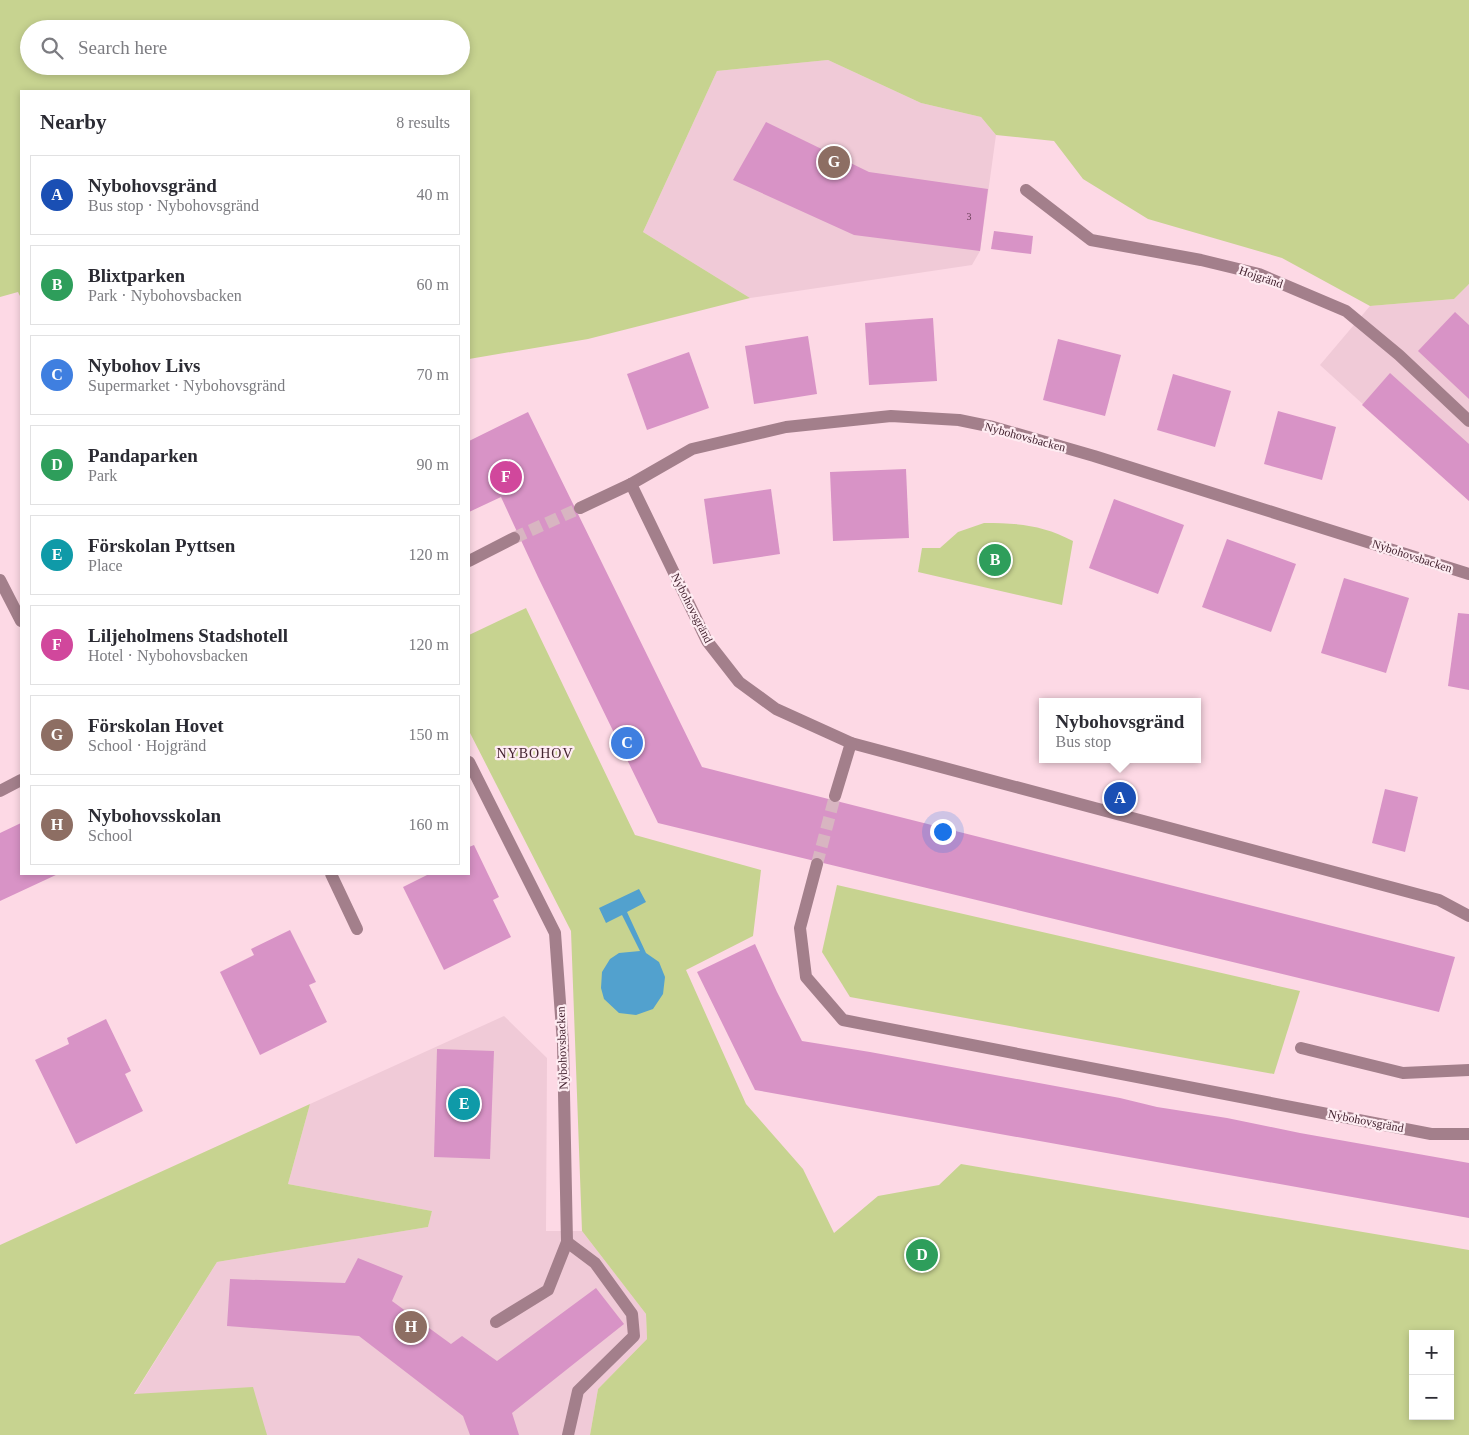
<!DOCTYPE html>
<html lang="en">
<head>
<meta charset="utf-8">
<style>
  :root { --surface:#fff; --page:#f7f7f7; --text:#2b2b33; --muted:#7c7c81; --line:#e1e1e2; --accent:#216557 }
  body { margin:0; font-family:Georgia,serif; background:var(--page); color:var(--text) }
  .controls { position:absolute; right:15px; bottom:15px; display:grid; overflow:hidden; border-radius:0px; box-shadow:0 2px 8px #0003 }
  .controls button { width:45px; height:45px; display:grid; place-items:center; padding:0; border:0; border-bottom:1px solid var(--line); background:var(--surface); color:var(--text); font:25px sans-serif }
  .you { position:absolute; left:942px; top:831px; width:18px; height:18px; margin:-12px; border:4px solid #fff; border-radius:50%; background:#1a73e8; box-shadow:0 0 0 8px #1a73e833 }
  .badge { display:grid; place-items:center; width:32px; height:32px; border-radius:50%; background:var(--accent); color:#fff; font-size:16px; font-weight:700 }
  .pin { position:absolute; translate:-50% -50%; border:2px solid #fff; box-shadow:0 1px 5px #0006 }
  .popup { position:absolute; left:1039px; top:698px; width:162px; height:65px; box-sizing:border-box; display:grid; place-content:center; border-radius:0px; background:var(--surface); filter:drop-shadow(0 1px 4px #0005); font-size:16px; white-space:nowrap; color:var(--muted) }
  .popup b { font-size:19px; color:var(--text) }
  .popup::after { content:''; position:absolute; left:50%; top:100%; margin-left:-10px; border:10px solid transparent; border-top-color:var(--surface) }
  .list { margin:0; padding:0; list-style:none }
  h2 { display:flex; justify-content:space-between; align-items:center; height:65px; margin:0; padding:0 20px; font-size:21px }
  h2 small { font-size:16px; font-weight:400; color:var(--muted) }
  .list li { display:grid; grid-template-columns:32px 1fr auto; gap:15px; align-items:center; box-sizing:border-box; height:80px; margin:0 10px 10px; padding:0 10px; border:1px solid var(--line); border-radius:0px }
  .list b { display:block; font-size:19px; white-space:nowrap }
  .list p { margin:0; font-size:16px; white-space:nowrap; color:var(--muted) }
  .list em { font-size:16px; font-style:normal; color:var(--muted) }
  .icon { flex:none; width:28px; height:28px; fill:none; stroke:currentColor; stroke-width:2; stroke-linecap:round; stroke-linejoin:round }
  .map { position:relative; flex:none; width:1469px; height:1435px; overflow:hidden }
  .search { position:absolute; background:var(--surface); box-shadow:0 2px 8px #0003; left:20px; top:20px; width:450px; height:55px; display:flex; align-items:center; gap:12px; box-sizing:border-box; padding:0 18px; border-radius:28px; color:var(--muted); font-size:19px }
  .panel { position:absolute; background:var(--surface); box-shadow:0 2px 8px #0003; left:20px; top:90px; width:450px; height:785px; border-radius:0px }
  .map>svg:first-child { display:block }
  .built { fill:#f0cad7 }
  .green { fill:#c7d390; fill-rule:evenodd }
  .water { fill:#52a1ce }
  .building { fill:#d893c6 }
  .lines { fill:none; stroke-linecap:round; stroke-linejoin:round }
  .minor-tunnel { stroke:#d8b5c1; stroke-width:12; stroke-dasharray:12 6; stroke-linecap:butt }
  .minor { stroke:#a37f8b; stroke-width:12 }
  .labels { text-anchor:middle; stroke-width:4.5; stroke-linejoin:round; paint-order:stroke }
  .number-label { font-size:10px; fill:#693f56 }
  .street-label { font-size:12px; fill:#442330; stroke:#feecf2 }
  .neighbourhood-label { font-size:14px; letter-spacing:1px; fill:#442330; stroke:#feecf2 }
</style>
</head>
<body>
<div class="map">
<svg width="1469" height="1435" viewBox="0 0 1469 1435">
  <rect width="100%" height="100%" fill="#fdd9e5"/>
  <!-- built -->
  <g class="built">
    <polygon points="828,60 921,103 981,117 996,135 980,251 972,265 750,298 643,232 717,71"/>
    <polygon points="1469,284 1469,501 1320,365 1370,306 1454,299"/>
    <polygon points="504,1016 547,1058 546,1231 582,1231 646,1314 647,1339 598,1389 590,1435 111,1435 134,1395 217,1262 428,1227 432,1211 288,1184 310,1104"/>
  </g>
  <!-- green -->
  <g class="green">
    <path d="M 0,0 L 1469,0 L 1469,284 L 1454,299 L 1370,306 L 1282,258 L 1148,219 L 1083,179 L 1054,141 L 996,135 L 981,117 L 921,103 L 828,60 L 717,71 L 643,232 L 750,298 L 588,339 L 469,359 L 469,91 L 21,91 L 21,298 L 18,292 L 0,297 ZM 29,29 L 461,29 L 461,66 L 29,66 Z"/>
    <path d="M 984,523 C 1018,523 1043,525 1073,541 L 1062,605 L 918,572 L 922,548 L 940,548 L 958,532 Z"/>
    <path d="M 526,608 L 635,835 L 761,870 L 753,936 L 686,970 L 746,1104 L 803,1169 L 834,1233 L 878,1196 L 939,1185 L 961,1164 L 1469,1250 L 1469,1435 L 590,1435 L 598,1389 L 647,1339 L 646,1314 L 582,1231 L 571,931 L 469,731 L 469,635 ZM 1413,1334 L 1450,1334 L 1450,1416 L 1413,1416 Z"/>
    <polygon points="837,885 1300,991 1274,1074 850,997 822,952"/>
    <polygon points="310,1104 288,1184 432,1211 428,1227 217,1262 134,1394 253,1387 267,1435 0,1435 0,1245"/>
  </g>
  <!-- water -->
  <polygon class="water" points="639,889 646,902 627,912 646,953 659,962 665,977 663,994 653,1009 636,1015 619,1013 604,999 601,988 602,972 610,959 619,953 640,951 622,915 606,923 599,908"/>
  <!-- building -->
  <g class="building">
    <polygon points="766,122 869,172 988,189 980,251 854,235 733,180"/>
    <polygon points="994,231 1033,236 1031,254 991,249"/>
    <polygon points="1455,312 1469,325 1469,399 1418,351"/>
    <polygon points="933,318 937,381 869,385 865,323"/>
    <polygon points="808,336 817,394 754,404 745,346"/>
    <polygon points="1058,339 1121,355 1105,416 1043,400"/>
    <polygon points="689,352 709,408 647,430 627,374"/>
    <polygon points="1390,373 1469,444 1469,501 1362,405"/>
    <polygon points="1173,374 1231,391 1215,447 1157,430"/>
    <polygon points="1278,411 1336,427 1322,480 1264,464"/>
    <polygon points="528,412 702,767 1455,957 1439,1012 658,823 538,577 501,497 469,512 469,441"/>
    <polygon points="906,469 909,538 833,541 830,472"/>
    <polygon points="771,489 780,554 713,564 704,499"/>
    <polygon points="1114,499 1184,525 1158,594 1089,568"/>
    <polygon points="1227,539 1296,564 1271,632 1202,607"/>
    <polygon points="1344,578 1409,598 1386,673 1321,653"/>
    <polygon points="1458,613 1469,614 1469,690 1448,686"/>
    <polygon points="1385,789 1418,797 1405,852 1372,843"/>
    <polygon points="21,823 21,874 58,874 0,901 0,833"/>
    <polygon points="474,845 499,897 493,900 511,937 444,970 403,887 429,874 469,874 469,847"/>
    <polygon points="290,930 316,982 309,985 327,1022 260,1055 220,972 254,955 251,949"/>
    <polygon points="755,944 777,992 802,1041 870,1052 1120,1098 1157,1107 1227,1118 1300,1133 1469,1163 1469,1218 755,1090 697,972"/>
    <polygon points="106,1019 131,1071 125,1074 143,1111 76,1144 35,1060 69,1044 67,1038"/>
    <polygon points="437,1049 494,1051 490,1159 434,1157"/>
    <polygon points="358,1258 403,1276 392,1301 451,1344 462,1336 497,1361 596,1288 624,1324 512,1413 519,1435 470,1435 463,1416 359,1336 227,1326 230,1279 345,1283"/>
  </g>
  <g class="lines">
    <!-- minor-tunnel -->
    <g class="minor-tunnel">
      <polyline points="514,538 580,508"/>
      <polyline points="817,864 835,796"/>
    </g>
    <!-- minor -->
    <g class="minor">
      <polyline points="1026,190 1091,240 1201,260 1259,274 1346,311 1399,355 1469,421"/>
      <polyline points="631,484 707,641 739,682 776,709 851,743 1439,900 1469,916"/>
      <polyline points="580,508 631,484 692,449 786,427 891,416 959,420 993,427 1094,456 1469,574"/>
      <polyline points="469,561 514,538"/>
      <polyline points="0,580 21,621"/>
      <polyline points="469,762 555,933 563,1044 567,1242 548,1290 496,1322"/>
      <polyline points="0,791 21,780"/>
      <polyline points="835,796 851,743"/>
      <polyline points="817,864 800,928 806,977 843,1020 1431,1134 1469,1134"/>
      <polyline points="331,874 357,929"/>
      <polyline points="1301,1048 1403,1073 1469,1070"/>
      <polyline points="567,1242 595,1263 632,1314 634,1336 578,1391 568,1435"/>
    </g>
  </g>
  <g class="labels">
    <!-- number labels -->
    <g class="number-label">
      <text x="969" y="220">3</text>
    </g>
    <!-- street labels -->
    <g class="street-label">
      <text transform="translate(1261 277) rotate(19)" y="4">Hojgränd</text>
      <text transform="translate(1025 437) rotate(15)" y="4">Nybohovsbacken</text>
      <text transform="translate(1412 556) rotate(18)" y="4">Nybohovsbacken</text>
      <text transform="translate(692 608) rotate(63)" y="4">Nybohovsgränd</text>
      <text transform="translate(562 1048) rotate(-92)" y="4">Nybohovsbacken</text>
      <text transform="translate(1366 1121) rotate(11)" y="4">Nybohovsgränd</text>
    </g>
    <!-- neighbourhood labels -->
    <g class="neighbourhood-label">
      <text x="535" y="758">NYBOHOV</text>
    </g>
  </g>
</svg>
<div class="controls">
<button>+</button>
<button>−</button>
</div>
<div class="you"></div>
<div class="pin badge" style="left:1120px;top:798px;background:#1a4fb4">A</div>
<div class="popup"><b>Nybohovsgränd</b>Bus stop</div>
<div class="pin badge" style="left:995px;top:560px;background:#2e9e5b">B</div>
<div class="pin badge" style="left:627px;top:743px;background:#3f7fe0">C</div>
<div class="pin badge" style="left:922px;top:1255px;background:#2e9e5b">D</div>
<div class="pin badge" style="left:464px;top:1104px;background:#0f9aa8">E</div>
<div class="pin badge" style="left:506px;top:477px;background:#d1479c">F</div>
<div class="pin badge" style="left:834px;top:162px;background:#8d6e63">G</div>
<div class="pin badge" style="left:411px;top:1327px;background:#8d6e63">H</div>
<div class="search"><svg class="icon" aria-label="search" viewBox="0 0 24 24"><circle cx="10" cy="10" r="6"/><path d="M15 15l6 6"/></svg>Search here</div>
<section class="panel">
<h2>Nearby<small>8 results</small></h2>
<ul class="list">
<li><span class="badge" style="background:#1a4fb4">A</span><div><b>Nybohovsgränd</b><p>Bus stop · Nybohovsgränd</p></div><em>40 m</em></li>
<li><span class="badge" style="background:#2e9e5b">B</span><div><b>Blixtparken</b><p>Park · Nybohovsbacken</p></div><em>60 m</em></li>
<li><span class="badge" style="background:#3f7fe0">C</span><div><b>Nybohov Livs</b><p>Supermarket · Nybohovsgränd</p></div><em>70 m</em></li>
<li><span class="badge" style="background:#2e9e5b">D</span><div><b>Pandaparken</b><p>Park</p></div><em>90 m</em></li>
<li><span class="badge" style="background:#0f9aa8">E</span><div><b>Förskolan Pyttsen</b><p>Place</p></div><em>120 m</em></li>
<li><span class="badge" style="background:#d1479c">F</span><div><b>Liljeholmens Stadshotell</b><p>Hotel · Nybohovsbacken</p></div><em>120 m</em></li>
<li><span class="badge" style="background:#8d6e63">G</span><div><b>Förskolan Hovet</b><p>School · Hojgränd</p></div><em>150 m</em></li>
<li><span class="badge" style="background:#8d6e63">H</span><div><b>Nybohovsskolan</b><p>School</p></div><em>160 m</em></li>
</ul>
</section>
</div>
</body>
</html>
